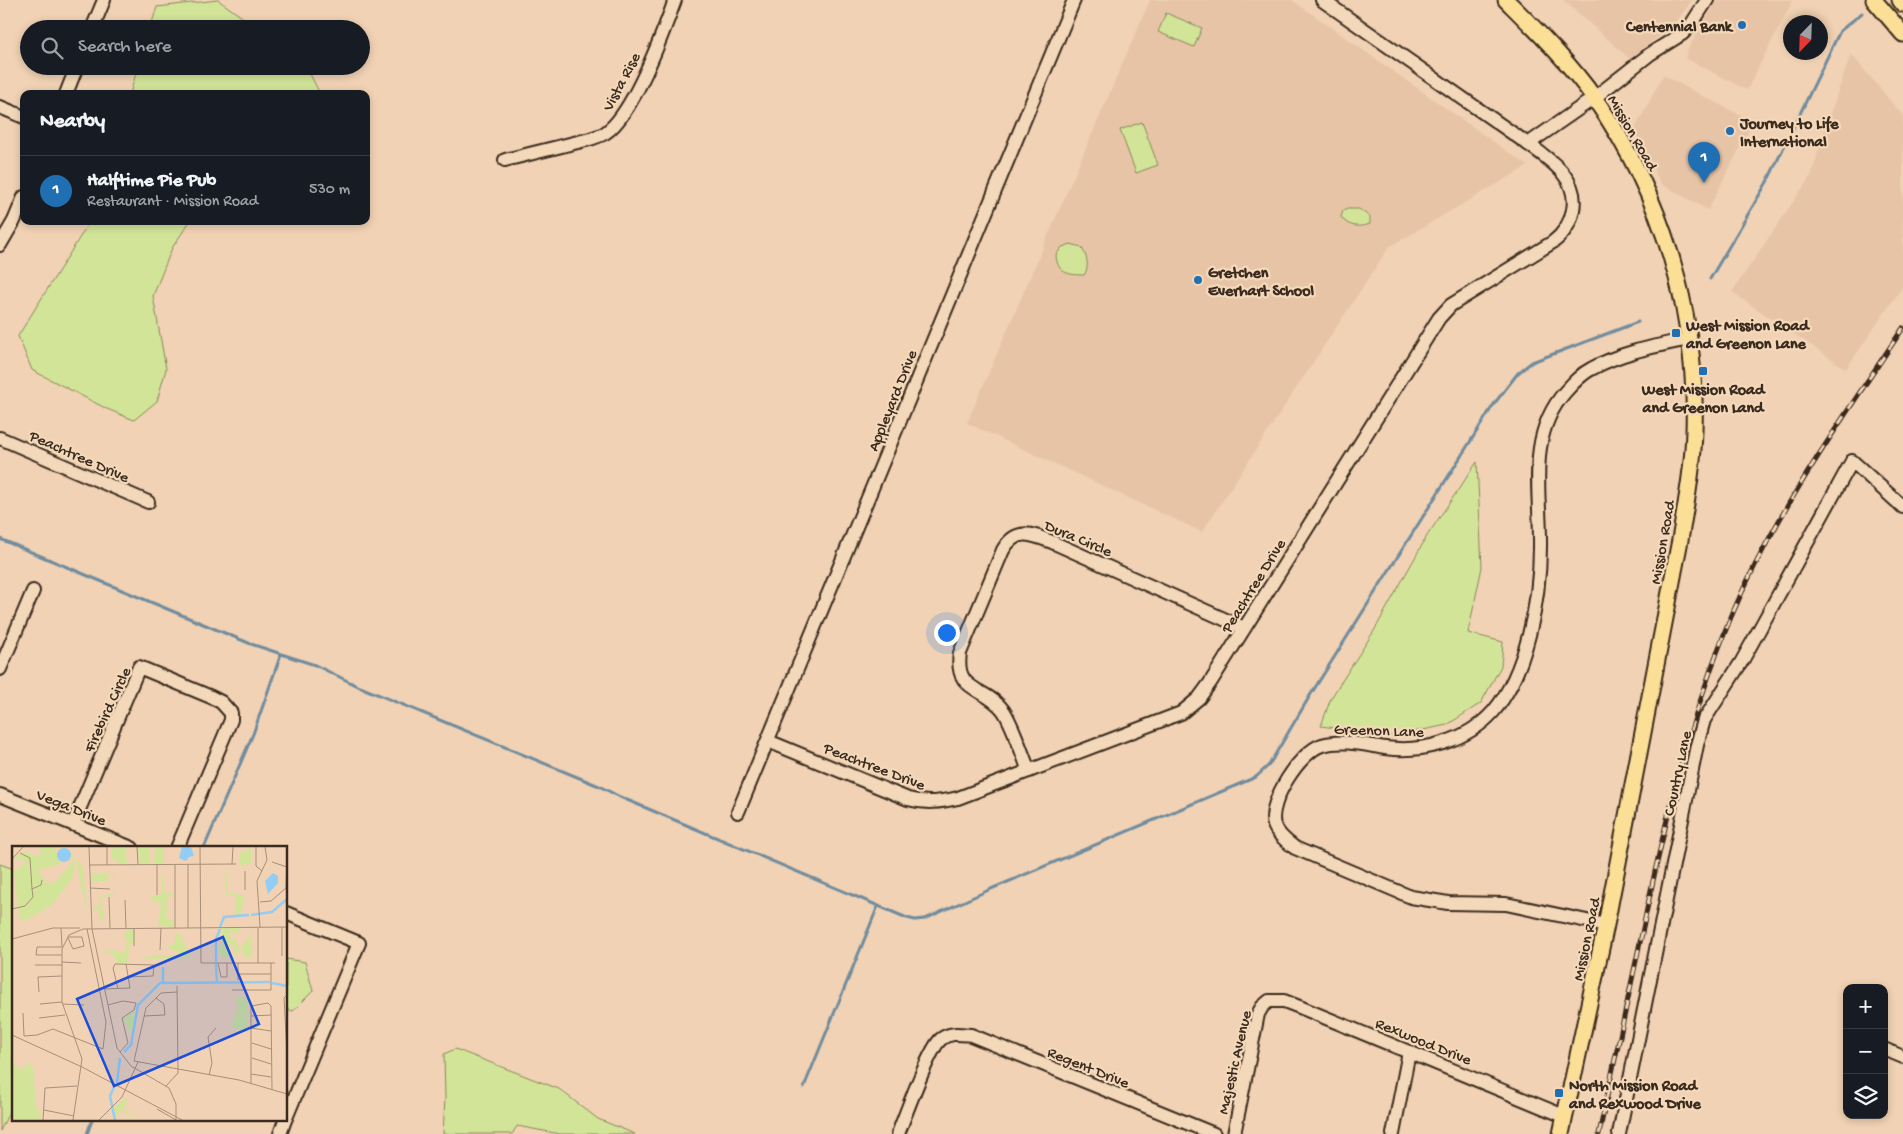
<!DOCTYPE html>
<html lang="en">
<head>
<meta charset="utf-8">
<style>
  :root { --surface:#171b24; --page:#242831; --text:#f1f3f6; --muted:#9ea1a6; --line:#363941; --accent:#1f6fb2 }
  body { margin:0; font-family:"Gochi Hand",sans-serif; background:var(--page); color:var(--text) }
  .controls { position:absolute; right:15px; bottom:15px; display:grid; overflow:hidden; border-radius:10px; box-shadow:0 2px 8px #0003 }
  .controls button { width:45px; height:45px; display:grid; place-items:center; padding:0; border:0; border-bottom:1px solid var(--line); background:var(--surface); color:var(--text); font:25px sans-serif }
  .compass { position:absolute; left:1783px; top:15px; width:45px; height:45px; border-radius:50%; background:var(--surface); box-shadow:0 2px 8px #0003; rotate:203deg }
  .you { position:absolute; left:946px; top:632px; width:18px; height:18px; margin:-12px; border:4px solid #fff; border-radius:50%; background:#1a73e8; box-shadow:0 0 0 8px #1a73e833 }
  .badge { display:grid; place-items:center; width:32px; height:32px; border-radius:50%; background:var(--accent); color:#fff; font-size:16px; font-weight:700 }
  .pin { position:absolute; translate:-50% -41px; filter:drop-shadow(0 1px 2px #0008) }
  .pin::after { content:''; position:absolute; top:26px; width:18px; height:15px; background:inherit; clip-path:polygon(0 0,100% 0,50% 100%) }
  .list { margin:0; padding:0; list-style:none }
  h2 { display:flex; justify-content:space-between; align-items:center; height:65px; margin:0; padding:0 20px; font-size:21px }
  h2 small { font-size:16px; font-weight:400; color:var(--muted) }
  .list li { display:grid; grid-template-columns:32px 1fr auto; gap:15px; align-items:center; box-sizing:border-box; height:70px; padding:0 20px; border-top:1px solid var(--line) }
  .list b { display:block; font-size:19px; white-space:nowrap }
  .list p { margin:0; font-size:16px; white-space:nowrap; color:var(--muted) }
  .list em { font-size:16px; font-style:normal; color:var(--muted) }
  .icon { flex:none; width:28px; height:28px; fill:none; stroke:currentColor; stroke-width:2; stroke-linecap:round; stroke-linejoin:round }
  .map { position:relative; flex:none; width:1903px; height:1134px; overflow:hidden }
  .search { position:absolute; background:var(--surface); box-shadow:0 2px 8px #0003; left:20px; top:20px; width:350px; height:55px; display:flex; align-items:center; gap:12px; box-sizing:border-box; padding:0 18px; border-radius:28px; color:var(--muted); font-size:19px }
  .panel { position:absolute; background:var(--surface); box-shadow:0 2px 8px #0003; left:20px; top:90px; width:350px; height:135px; border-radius:10px }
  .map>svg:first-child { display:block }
  .built { fill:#e8c4a7 }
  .green { fill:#d2e498; stroke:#86875b }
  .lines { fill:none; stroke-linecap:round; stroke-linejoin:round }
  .stream { stroke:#708c9e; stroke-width:3 }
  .minor-casing { stroke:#3b2a1e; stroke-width:16 }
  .major-casing { stroke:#3b2a1e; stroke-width:19 }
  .minor { stroke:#f3d9ba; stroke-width:12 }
  .major { stroke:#fbdf96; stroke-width:15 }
  .rail-casing { stroke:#3b2a1e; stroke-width:5 }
  .rail { stroke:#f3d9ba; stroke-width:3; stroke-dasharray:9; stroke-linecap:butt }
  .poi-dot { fill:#1f6fb2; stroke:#f3d9ba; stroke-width:2 }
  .labels { text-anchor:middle; stroke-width:4.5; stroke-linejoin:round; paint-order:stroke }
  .poi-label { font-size:16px; font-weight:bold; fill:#3b2a1e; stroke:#f3d9ba; text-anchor:start }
  .street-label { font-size:16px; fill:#3b2a1e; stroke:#f3d9ba }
  .inset-river { fill:none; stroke:#94cdf3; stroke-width:2.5 }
  .inset-road { fill:none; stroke:#a88f78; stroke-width:1 }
  .view { fill:#1d4ed8; fill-opacity:0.15; stroke:#1d4ed8; stroke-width:2.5 }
  .inset-edge { fill:none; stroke:#3b2a1e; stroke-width:2.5 }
</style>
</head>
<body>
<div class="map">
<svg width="1903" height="1134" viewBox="0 0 1903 1134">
  <rect width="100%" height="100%" fill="#f1d2b4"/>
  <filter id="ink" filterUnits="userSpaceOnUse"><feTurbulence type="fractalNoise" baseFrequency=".02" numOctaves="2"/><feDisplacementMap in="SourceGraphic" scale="10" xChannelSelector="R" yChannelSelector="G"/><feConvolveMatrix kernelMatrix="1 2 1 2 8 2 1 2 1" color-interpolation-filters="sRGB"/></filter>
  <g filter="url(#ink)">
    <!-- built -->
    <g class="built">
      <polygon points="1150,0 1292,0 1528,166 1389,247 1202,532 967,423"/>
      <polygon points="1563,0 1692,0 1674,25 1630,59"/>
      <polygon points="1717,0 1793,0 1747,90 1685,58 1688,49"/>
      <polygon points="1851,54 1903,116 1903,286 1846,369 1732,292 1812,174 1822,137"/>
      <polygon points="1663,75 1753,122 1708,210 1661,184 1634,131"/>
    </g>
    <!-- green -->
    <g class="green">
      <polygon points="218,0 259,29 150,29 157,7"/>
      <polygon points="1166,13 1202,28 1194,47 1158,32"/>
      <polygon points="138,66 306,66 320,94 130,94"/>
      <polygon points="1142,122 1158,165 1136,173 1120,130"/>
      <path d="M 1347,209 L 1359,209 L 1370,217 L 1370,224 C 1359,228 1348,227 1341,217 L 1343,211 Z"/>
      <polygon points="90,221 256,221 237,224 190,221 172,248 153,296 166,369 157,401 134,420 107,409 32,370 18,336"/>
      <path d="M 1071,244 L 1081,247 C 1087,255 1090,267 1084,275 C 1068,275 1057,273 1056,255 L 1062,247 Z"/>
      <polygon points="1477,462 1482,567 1468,633 1503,642 1501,666 1481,703 1447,725 1394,736 1321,726 1331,698 1374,631 1427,536"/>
      <polygon points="0,864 14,869 14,1102 0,1131"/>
      <polygon points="286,959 305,962 313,991 293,1011 286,1009"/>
      <polygon points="455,1049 559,1089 598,1119 635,1134 560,1134 517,1126 512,1134 443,1134 445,1098 444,1054"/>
    </g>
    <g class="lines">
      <!-- stream -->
      <g class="stream">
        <polyline points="1710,279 1767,182 1840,31 1862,13"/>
        <polyline points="0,539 251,644 315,665 360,687 599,786 620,797 907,918 915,920 925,919 991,889 1256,777 1269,765 1311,694 1494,404 1518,373 1532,362 1638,322"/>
        <polyline points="204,848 253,734 281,654"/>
        <polyline points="804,1087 878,906"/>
        <polyline points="87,1134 92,1120"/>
      </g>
      <defs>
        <g id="minor">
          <polyline points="92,29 104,0"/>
          <polyline points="66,94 77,66"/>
          <polyline points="0,107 24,117"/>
          <polyline points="1528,144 1594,98 1650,54 1682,34 1691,25 1707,0"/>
          <path d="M 505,160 L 590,139 C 595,137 600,136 605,133 C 633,115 663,33 675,0"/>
          <polyline points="0,245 14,221 24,197"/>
          <polyline points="0,438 148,502"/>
          <polyline points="0,669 33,591"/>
          <path d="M 768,741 L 908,799 C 926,804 941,802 958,798 L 1181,713 L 1199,698 L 1210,683 L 1439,318 L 1451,305 L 1553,242 C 1564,234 1570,224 1573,210 C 1579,178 1550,160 1528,144 L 1322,0"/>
          <path d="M 1029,771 C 1023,756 1012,722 1003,710 C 985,686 954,693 960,653 L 1003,550 C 1016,527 1032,534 1052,542 L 1244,628"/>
          <polyline points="0,795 132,848"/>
          <polyline points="738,812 1074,0"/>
          <polyline points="73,824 139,667 211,697 221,702 231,713 231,720 177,848"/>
          <polyline points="286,913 359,943 286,1118"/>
          <path d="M 1606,925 L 1506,904 L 1448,903 L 1411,897 L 1295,848 C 1287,842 1277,834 1274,825 C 1267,802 1301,751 1322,745 C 1343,739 1365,745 1385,748 C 1423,753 1467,741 1493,712 C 1527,673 1540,598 1540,547 C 1541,493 1526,437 1565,392 C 1573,383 1581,374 1591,369 C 1622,352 1656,346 1689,339"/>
          <polyline points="1884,1049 1903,1057"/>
          <polyline points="280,1134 285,1120"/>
          <path d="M 898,1134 C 905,1116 929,1049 941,1039 C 950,1032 960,1034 971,1035 L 1214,1134"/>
          <polyline points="1234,1134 1258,1014 1262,1007 1269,1001 1284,1001 1302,1008 1564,1116"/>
          <polyline points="1393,1134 1409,1052"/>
          <polyline points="1619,1134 1697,745 1704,720 1742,661 1852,461 1903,507"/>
        </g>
        <g id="major">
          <path d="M 1506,0 C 1537,31 1569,62 1595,99 C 1662,195 1698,313 1694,431 C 1693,467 1686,504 1680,540 L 1606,925 L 1561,1134"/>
          <polyline points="1874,0 1903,34"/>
          <polyline points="1900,0 1903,4"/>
        </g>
      </defs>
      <!-- minor casing -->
      <use href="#minor" class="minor-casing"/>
      <!-- major casing -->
      <use href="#major" class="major-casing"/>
      <!-- minor -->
      <use href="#minor" class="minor"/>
      <!-- major -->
      <use href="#major" class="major"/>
      <defs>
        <path id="rail" d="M 1599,1134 C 1613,1067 1628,1000 1642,933 C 1664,825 1689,719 1731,617 C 1775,513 1841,421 1903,328"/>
      </defs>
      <!-- rail casing -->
      <use href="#rail" class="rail-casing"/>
      <!-- rail -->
      <use href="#rail" class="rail"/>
    </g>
  </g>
  <!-- markers -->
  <g class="poi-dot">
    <circle cx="1742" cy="25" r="5"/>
    <circle cx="1730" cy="131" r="5"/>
    <circle cx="1198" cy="280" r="5"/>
    <rect x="1671" y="328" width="10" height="10" rx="2.5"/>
    <rect x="1698" y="366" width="10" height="10" rx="2.5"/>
    <rect x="1554" y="1088" width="10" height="10" rx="2.5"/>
  </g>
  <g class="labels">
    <!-- poi labels -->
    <g class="poi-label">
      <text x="1732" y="31" text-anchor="end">Centennial Bank</text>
      <text x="1740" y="128">Journey to Life<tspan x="1740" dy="18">International</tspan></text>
      <text x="1208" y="277">Gretchen<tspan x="1208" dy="18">Everhart School</tspan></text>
      <text x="1686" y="330">West Mission Road<tspan x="1686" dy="18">and Greenon Lane</tspan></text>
      <text x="1703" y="394" text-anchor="middle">West Mission Road<tspan x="1703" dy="18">and Greenon Land</tspan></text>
      <text x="1569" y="1090">North Mission Road<tspan x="1569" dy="18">and Rexwood Drive</tspan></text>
    </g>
    <!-- street labels -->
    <g class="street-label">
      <text transform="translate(620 81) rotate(-62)" y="6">Vista Rise</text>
      <text transform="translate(1634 132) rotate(60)" y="6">Mission Road</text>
      <text transform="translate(891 400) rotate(-68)" y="6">Appleyard Drive</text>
      <text transform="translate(80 455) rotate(24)" y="6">Peachtree Drive</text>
      <text transform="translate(1079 537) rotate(23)" y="6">Dura Circle</text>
      <text transform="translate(1661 542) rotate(-80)" y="6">Mission Road</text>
      <text transform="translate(1252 585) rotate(-58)" y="6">Peachtree Drive</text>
      <text transform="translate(106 709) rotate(-65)" y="6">Firebird Circle</text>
      <text transform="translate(1379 729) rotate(2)" y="6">Greenon Lane</text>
      <text transform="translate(875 765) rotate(21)" y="6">Peachtree Drive</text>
      <text transform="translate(1676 773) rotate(-78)" y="6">Country Lane</text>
      <text transform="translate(72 806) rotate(22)" y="6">Vega Drive</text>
      <text transform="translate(1585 939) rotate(-78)" y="6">Mission Road</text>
      <text transform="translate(1424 1040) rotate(22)" y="6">Rexwood Drive</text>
      <text transform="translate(1233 1062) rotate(-77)" y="6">Majestic Avenue</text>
      <text transform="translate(1089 1066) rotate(22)" y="6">Regent Drive</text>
    </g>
  </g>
  <!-- overview -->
  <g transform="translate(12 846)">
    <rect width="275" height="275" fill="#f1d2b4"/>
    <path d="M 29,1 L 43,1 L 48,18 L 26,24 L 33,36 L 42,37 L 61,16 L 58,1 L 63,16 L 62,30 L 40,59 L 11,76 L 7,69 L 2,26 L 14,17 L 11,13 L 0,14 L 12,5 L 27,11 L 30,7 L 27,5 ZM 100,1 L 114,1 L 115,18 L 105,18 L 105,13 L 100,13 ZM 126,1 L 137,1 L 138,18 L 127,18 ZM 144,1 L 152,1 L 152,17 L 141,18 ZM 239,2 L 239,18 L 228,19 L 228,7 ZM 64,11 L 71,22 L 75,62 L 71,49 ZM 214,19 L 216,47 L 231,49 L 232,52 L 229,68 L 223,69 L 223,50 L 213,48 ZM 150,24 L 153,47 L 162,48 L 157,51 L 153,61 L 157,65 L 153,70 L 157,74 L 160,71 L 161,81 L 146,80 L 149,58 L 139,54 L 139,50 L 150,48 ZM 102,27 L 102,50 L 89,51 L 92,74 L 85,74 L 88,72 L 88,64 L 78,62 L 86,61 L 89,49 L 101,48 L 101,29 L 96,29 L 96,35 L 79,36 L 79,28 ZM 210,82 L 229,82 L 224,88 L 218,84 L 218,89 L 220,96 L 224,90 L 225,101 L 229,101 L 237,92 L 240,83 L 240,110 L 232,112 L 231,103 L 226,104 L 226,110 L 223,108 L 221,98 L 218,99 L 218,106 L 224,112 L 210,112 L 206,104 L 210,97 ZM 116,84 L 121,84 L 122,97 L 117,98 L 116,117 L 106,117 L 100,108 L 87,108 L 99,104 L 113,107 L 115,94 L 111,91 ZM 164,88 L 168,88 L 179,112 L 130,113 L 140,109 L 171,109 L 155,101 L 163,97 ZM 224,150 L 235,153 L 235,182 L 231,185 L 217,180 L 222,176 L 221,169 L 226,167 ZM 123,165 L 123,168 L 120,190 L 111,172 ZM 15,216 L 21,223 L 24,260 L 30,270 L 25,274 L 0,274 L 0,218 L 11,224 ZM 117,251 L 111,264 L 130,274 L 107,265 L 104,273 L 102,261 Z" fill="#d2e498"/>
    <path d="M 170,1 L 179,1 L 182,10 L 177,11 L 174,15 L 167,12 ZM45 9a7 7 0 1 1 14 0a7 7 0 1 1-14 0ZM 261,27 L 266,30 L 266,37 L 256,48 L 253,35 Z" fill="#94cdf3"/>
    <path class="inset-river" d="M 239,69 L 260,66 L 275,53M 208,81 L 212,71 L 237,69M 204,116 L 204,93 L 208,83M 204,118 L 205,137M 151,121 L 151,137M 260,137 L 275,140M 112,206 L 119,199 L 126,159 L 148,137 L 258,136M 105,237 L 108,212M 102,241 L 98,250 L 103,274"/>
    <path class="inset-road" d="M 77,1 L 80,83M 95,1 L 95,19M 125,1 L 126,19M 188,1 L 189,117 L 263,117M 244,1 L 244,20 L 250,25M 8,7 L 18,12 L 20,43M 0,13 L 11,1M 260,16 L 275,21M 145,18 L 145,49M 176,18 L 176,82M 220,18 L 221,1M 77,19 L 224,18M 233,25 L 233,44M 78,42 L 98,43M 97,51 L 98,82M 113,54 L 114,82M 248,56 L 259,55 L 274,42 L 275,13M 0,63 L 13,60 L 21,51 L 20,43 L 29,39 L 30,34M 248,81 L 245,35 L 255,14 L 253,1M 270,81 L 270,110M 49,82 L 50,101 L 25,101 L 24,109 L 50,109M 122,82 L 122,100M 163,82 L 163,18M 80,83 L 105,202 L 119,220 L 157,242 L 164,258 L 164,274M 56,91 L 70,91 L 72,100 L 61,103 L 56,92M 0,93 L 41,82 L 68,82M 148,104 L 149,82M 50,116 L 69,117M 206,117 L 209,131 L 215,131 L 215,117M 226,117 L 226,134M 246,117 L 246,82M 23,119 L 50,119M 226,128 L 259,128M 92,143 L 118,142 L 114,118M 106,143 L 101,122 L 103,118 L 142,119 L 141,130 L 116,131M 220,144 L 259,144 L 259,117M 27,146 L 26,131 L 50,130M 165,146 L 149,147 L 134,162 L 122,215 L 227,234 L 275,248M 275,149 L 272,152 L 275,207M 28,158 L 50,156M 51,158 L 72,159M 96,159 L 111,155 L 124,157 L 122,164 L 110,172 L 116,197 L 108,206M 11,167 L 12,190M 132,170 L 153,169 L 152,158 L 144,152M 239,170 L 259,169M 27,172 L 53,169M 239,182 L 259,185M 0,189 L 70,221 L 170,274M 12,190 L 25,189 L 41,183 L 91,203 L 94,176 L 75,83M 240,197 L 259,203M 240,212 L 259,218M 239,228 L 259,231M 197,229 L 200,217 L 196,191 L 204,182M 239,238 L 239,160 L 256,157 L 259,160 L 260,244M 154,240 L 166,227 L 165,140M 145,263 L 164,274M 32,264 L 62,270M 31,274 L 33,242 L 65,240M 61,274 L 70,213 L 50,156 L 50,103 L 57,89 L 71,83 L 275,81M 87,274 L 110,251 L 126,216"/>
    <path class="view" d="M 211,91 L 247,178 L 102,240 L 65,153 Z"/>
    <rect width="275" height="275" class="inset-edge"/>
  </g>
</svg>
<div class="controls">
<button>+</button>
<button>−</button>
<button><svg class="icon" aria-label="layers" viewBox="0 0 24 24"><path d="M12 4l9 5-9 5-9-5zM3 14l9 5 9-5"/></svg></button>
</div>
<svg class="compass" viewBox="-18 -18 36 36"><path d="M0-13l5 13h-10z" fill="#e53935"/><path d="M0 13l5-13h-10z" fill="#9ea1a6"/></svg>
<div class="you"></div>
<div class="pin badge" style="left:1704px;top:183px">1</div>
<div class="search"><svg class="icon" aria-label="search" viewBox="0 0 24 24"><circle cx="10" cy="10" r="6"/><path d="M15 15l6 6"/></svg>Search here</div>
<section class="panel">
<h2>Nearby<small></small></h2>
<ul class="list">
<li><span class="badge">1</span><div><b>Halftime Pie Pub</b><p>Restaurant · Mission Road</p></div><em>530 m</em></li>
</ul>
</section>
</div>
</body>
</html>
